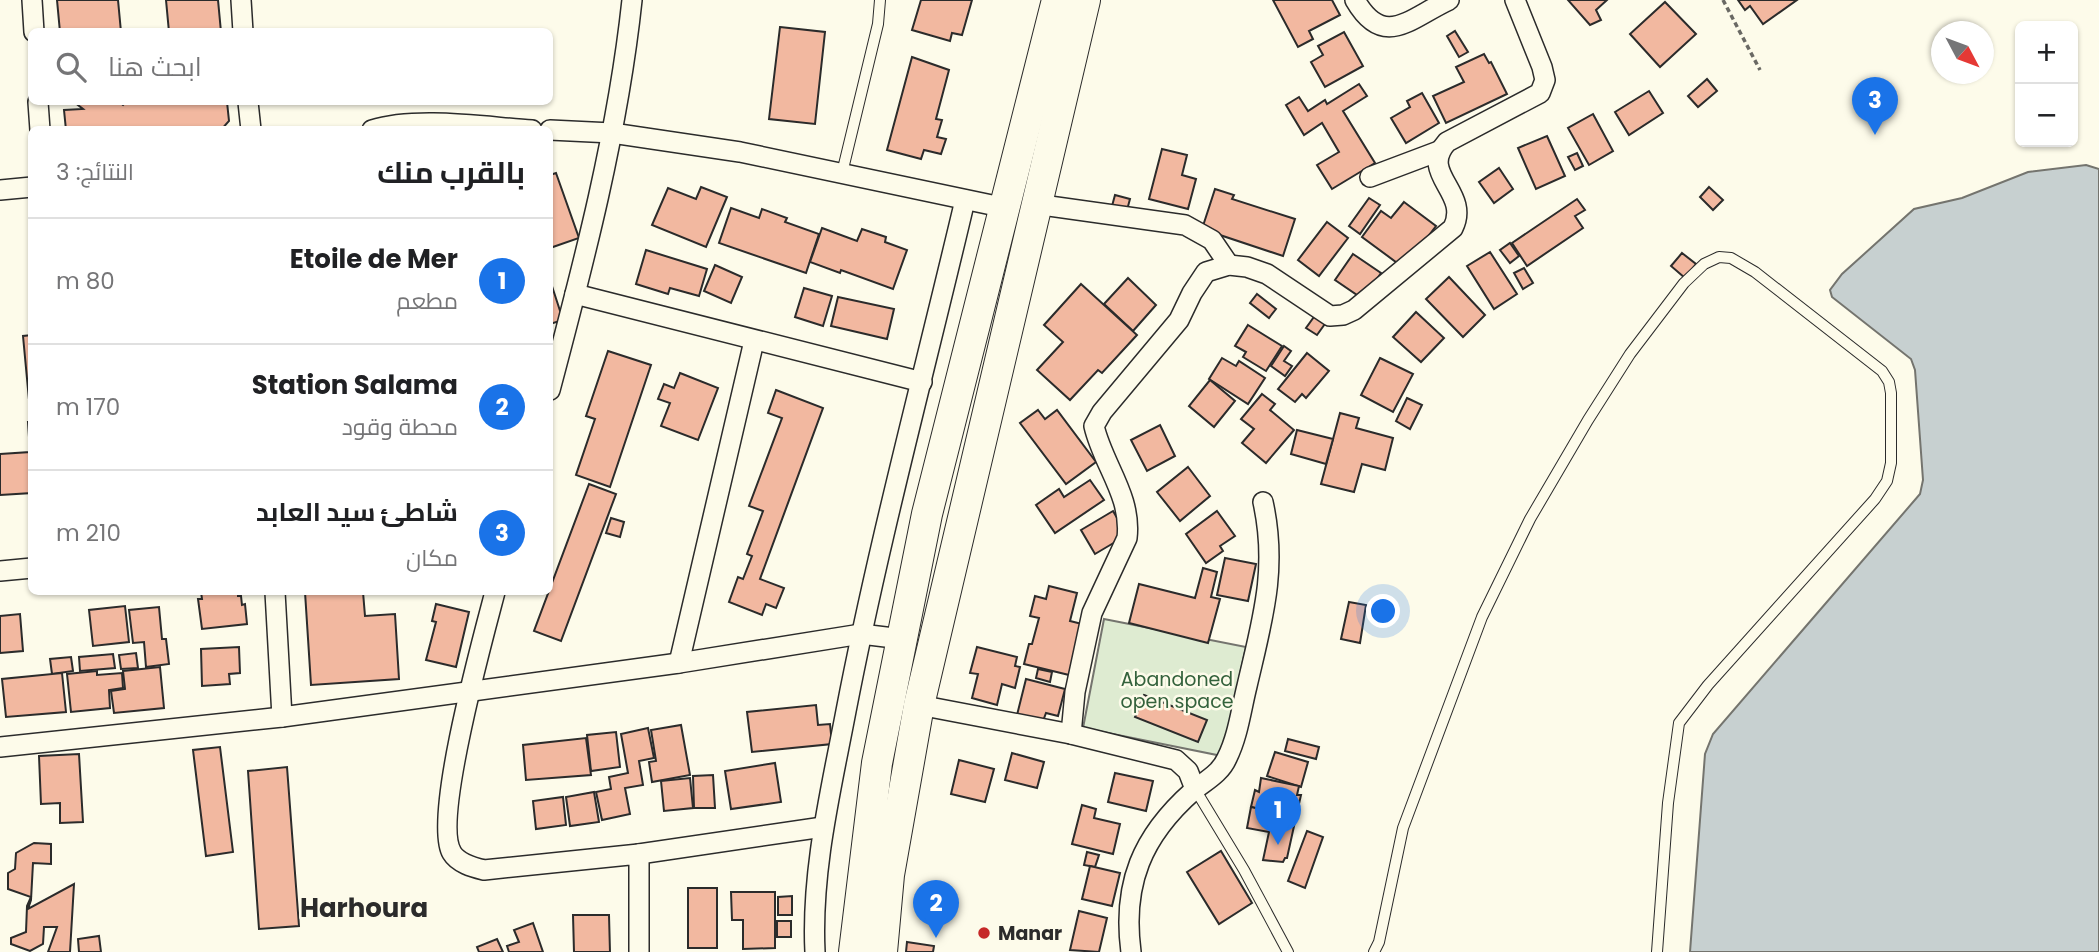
<!DOCTYPE html>
<html lang="ar">
<head>
<meta charset="utf-8">
<style>
  :root { --surface:#fff; --page:#f2f2f2; --text:#202124; --muted:#757577; --line:#e0e0e0; --accent:#1a73e8 }
  body { margin:0; font-family:Poppins,Cairo,sans-serif; background:var(--page); color:var(--text); direction:rtl }
  .controls { position:absolute; right:21px; top:21px; display:grid; overflow:hidden; border-radius:10px; box-shadow:0 2px 5px #0004 }
  .controls button { width:63px; height:63px; display:grid; place-items:center; padding:0; border:0; border-bottom:2px solid var(--line); background:var(--surface); color:var(--text); font:35px sans-serif }
  .compass { position:absolute; left:1931px; top:21px; width:63px; height:63px; border-radius:50%; background:var(--surface); box-shadow:0 2px 5px #0004; rotate:131deg }
  .you { position:absolute; left:1384px; top:612px; width:24px; height:24px; margin:-18px; border:5px solid #fff; border-radius:50%; background:#1a73e8; box-shadow:0 0 0 10px #1a73e833 }
  .badge { display:grid; place-items:center; width:46px; height:46px; border-radius:50%; background:var(--accent); color:#fff; font-size:23px; font-weight:700 }
  .pin { position:absolute; translate:-50% -58px; filter:drop-shadow(0 2px 4px #0008) }
  .pin::after { content:''; position:absolute; top:37px; width:24px; height:21px; background:inherit; clip-path:polygon(0 0,100% 0,50% 100%) }
  .list { margin:0; padding:0; list-style:none }
  h2 { display:flex; justify-content:space-between; align-items:center; height:91px; margin:0; padding:0 28px; font-size:30px }
  h2 small { font-size:23px; font-weight:400; color:var(--muted) }
  .list li { display:grid; grid-template-columns:46px 1fr auto; gap:21px; align-items:center; box-sizing:border-box; height:126px; padding:0 28px; border-top:2px solid var(--line) }
  .list b { display:block; font-size:26px; white-space:nowrap }
  .list p { margin:0; font-size:23px; white-space:nowrap; color:var(--muted) }
  .list em { font-size:23px; font-style:normal; color:var(--muted) }
  .icon { flex:none; width:38px; height:38px; fill:none; stroke:currentColor; stroke-width:2; stroke-linecap:round; stroke-linejoin:round }
  .map { position:relative; flex:none; width:2099px; height:952px; overflow:hidden; direction:ltr }
  .search { position:absolute; background:var(--surface); box-shadow:0 2px 5px #0004; left:28px; top:28px; width:525px; height:77px; display:flex; align-items:center; gap:18px; box-sizing:border-box; padding:0 24px; border-radius:10px; color:var(--muted); font-size:26px }
  .panel { position:absolute; background:var(--surface); box-shadow:0 2px 5px #0004; left:28px; top:126px; width:525px; height:469px; border-radius:10px; direction:rtl }
  .map>svg:first-child { display:block }
  .green { fill:#deebd1; stroke:#74746e; stroke-width:2 }
  .water { fill:#c7d0d0; stroke:#74746e; stroke-width:2 }
  .building { fill:#f2b8a0; stroke:#2b2b2b; stroke-width:2 }
  .lines { fill:none; stroke-linecap:round; stroke-linejoin:round }
  .lane-casing { stroke:#2b2b2b; stroke-width:12 }
  .street-casing { stroke:#2b2b2b; stroke-width:22 }
  .primary-casing { stroke:#2b2b2b; stroke-width:32 }
  .path { stroke:#6a6964; stroke-width:3.5; stroke-dasharray:5 3.5; stroke-linecap:butt }
  .lane { stroke:#fdfbea; stroke-width:10 }
  .street { stroke:#fdfbea; stroke-width:19 }
  .primary { stroke:#fdfbea; stroke-width:30 }
  .poi-dot { fill:#c62828; stroke:#fdfbea; stroke-width:2.5 }
  .labels { text-anchor:middle; stroke-width:5; stroke-linejoin:round; paint-order:stroke }
  .park-label { font-size:19px; fill:#34623c; stroke:#fdfbea }
  .poi-label { font-size:19px; font-weight:bold; fill:#2b2b2b; stroke:#fdfbea; text-anchor:start }
  .district-label { font-size:26px; font-weight:bold; fill:#2b2b2b; stroke:#fdfbea }
</style>
</head>
<body>
<div class="map">
<svg width="2099" height="952" viewBox="0 0 2099 952">
  <rect width="100%" height="100%" fill="#fdfbea"/>
  <!-- green -->
  <polygon class="green" points="1104,619 1246,647 1222,756 1083,728"/>
  <!-- water -->
  <polygon class="water" points="2086,165 2099,169 2099,952 1690,952 1705,754 1713,734 1920,494 1923,480 1915,370 1911,359 1832,297 1830,290 1842,274 1914,209 1962,198 2028,172"/>
  <!-- building -->
  <g class="building">
    <polygon points="57,0 118,0 121,32 60,32"/>
    <polygon points="166,0 218,0 221,32 169,32"/>
    <polygon points="921,0 972,0 962,35 952,33 950,41 912,30"/>
    <polygon points="1273,0 1332,0 1340,15 1309,31 1313,39 1298,47"/>
    <polygon points="1568,0 1607,0 1596,10 1601,20 1590,25"/>
    <polygon points="1738,0 1797,0 1763,24 1750,6 1745,10"/>
    <polygon points="1665,2 1696,34 1660,67 1630,34"/>
    <polygon points="780,27 825,32 815,124 769,119"/>
    <polygon points="1455,31 1468,52 1459,57 1447,36"/>
    <polygon points="1344,32 1363,66 1325,87 1311,62 1323,55 1318,46"/>
    <polygon points="1484,54 1489,63 1491,62 1507,94 1446,123 1433,96 1464,82 1456,67"/>
    <polygon points="912,57 949,70 936,119 942,120 937,137 946,139 941,154 924,150 921,159 887,150"/>
    <polygon points="1707,79 1717,91 1698,107 1688,96"/>
    <polygon points="1359,84 1367,96 1343,111 1375,163 1332,189 1317,165 1339,152 1322,123 1304,135 1286,105 1299,97 1308,111 1325,100 1327,104"/>
    <polygon points="1649,91 1663,113 1629,135 1615,112"/>
    <polygon points="1422,93 1439,123 1406,143 1391,118 1410,107 1407,101"/>
    <polygon points="74,102 119,102 123,105 126,102 227,102 229,121 221,130 66,130 64,110 83,109"/>
    <polygon points="1593,114 1613,151 1589,165 1568,128"/>
    <polygon points="1547,136 1565,176 1536,189 1518,148"/>
    <polygon points="1162,149 1187,155 1182,175 1196,179 1188,209 1149,199"/>
    <polygon points="1577,153 1583,166 1575,170 1568,157"/>
    <polygon points="1499,168 1513,189 1494,203 1479,182"/>
    <polygon points="556,173 579,238 550,248 550,175"/>
    <polygon points="701,187 727,197 706,247 652,225 668,188 696,199"/>
    <polygon points="1709,187 1723,200 1713,210 1700,197"/>
    <polygon points="1215,189 1234,195 1232,199 1295,219 1283,256 1202,229"/>
    <polygon points="1115,195 1130,199 1127,210 1112,206"/>
    <polygon points="1369,198 1380,205 1360,234 1349,226"/>
    <polygon points="1577,199 1585,210 1575,216 1583,228 1527,266 1512,243"/>
    <polygon points="1404,202 1436,226 1404,268 1362,237 1381,211 1391,218"/>
    <polygon points="731,208 759,218 762,209 787,218 785,222 819,234 806,273 719,243"/>
    <polygon points="1327,222 1348,238 1319,276 1298,260"/>
    <polygon points="822,228 857,241 862,229 886,237 885,242 907,250 893,289 841,270 840,273 810,262"/>
    <polygon points="1510,243 1519,256 1510,263 1500,250"/>
    <polygon points="646,250 707,269 699,296 670,288 668,294 636,284"/>
    <polygon points="1490,252 1517,294 1494,309 1467,266"/>
    <polygon points="1682,253 1696,264 1685,278 1671,266"/>
    <polygon points="1353,254 1381,273 1363,299 1335,280"/>
    <polygon points="715,265 742,277 731,303 704,291"/>
    <polygon points="1524,268 1533,283 1523,289 1514,273"/>
    <polygon points="1449,277 1485,315 1463,337 1426,299"/>
    <polygon points="1128,278 1156,305 1133,331 1104,304"/>
    <polygon points="550,280 563,320 550,324"/>
    <polygon points="1081,284 1137,335 1102,373 1098,370 1070,400 1037,370 1063,342 1044,325"/>
    <polygon points="804,288 832,296 823,326 795,317"/>
    <polygon points="1257,294 1276,309 1269,318 1250,303"/>
    <polygon points="838,297 894,309 887,339 831,326"/>
    <polygon points="1416,312 1444,338 1421,362 1393,337"/>
    <polygon points="1316,314 1327,321 1317,335 1306,328"/>
    <polygon points="1248,325 1282,346 1266,371 1243,357 1246,352 1235,346"/>
    <polygon points="32,335 32,421 31,421 23,336"/>
    <polygon points="1284,346 1291,351 1284,361 1292,366 1285,376 1271,366"/>
    <polygon points="608,351 651,365 610,487 576,475 595,419 586,416"/>
    <polygon points="1307,353 1329,371 1306,398 1302,394 1295,402 1278,389"/>
    <polygon points="1222,358 1236,366 1239,361 1265,378 1248,404 1209,379"/>
    <polygon points="1380,358 1413,374 1393,412 1361,395"/>
    <polygon points="680,373 718,388 698,440 661,426 670,403 658,399 664,384 674,388"/>
    <polygon points="1210,380 1235,401 1214,427 1189,406"/>
    <polygon points="776,390 823,408 760,579 784,588 776,608 766,604 762,615 729,602 738,577 743,579 752,556 747,554 763,511 749,506 782,418 768,413"/>
    <polygon points="1262,394 1275,404 1270,410 1294,430 1266,463 1242,443 1254,429 1241,419"/>
    <polygon points="1407,398 1422,405 1410,429 1396,421"/>
    <polygon points="1038,410 1045,419 1057,410 1096,462 1066,484 1020,423"/>
    <polygon points="1340,413 1359,418 1356,428 1393,438 1385,470 1362,464 1354,492 1321,484"/>
    <polygon points="28,422 32,422 32,493 0,495 0,454 30,452"/>
    <polygon points="1160,425 1175,456 1147,471 1131,440"/>
    <polygon points="1297,430 1333,439 1326,464 1291,454"/>
    <polygon points="1188,467 1210,496 1180,521 1157,492"/>
    <polygon points="1090,480 1104,500 1055,533 1036,505 1059,489 1064,497"/>
    <polygon points="589,484 616,494 561,641 534,631"/>
    <polygon points="1113,511 1127,535 1095,554 1081,530"/>
    <polygon points="1217,511 1235,536 1220,546 1223,551 1206,563 1186,534"/>
    <polygon points="611,518 624,522 620,537 606,533"/>
    <polygon points="1225,558 1256,564 1248,601 1217,595"/>
    <polygon points="1203,568 1217,572 1211,597 1220,599 1208,643 1129,623 1139,584 1195,598"/>
    <polygon points="1049,586 1077,593 1070,621 1082,624 1069,675 1024,664 1029,644 1032,644 1039,618 1030,616 1035,596 1046,599"/>
    <polygon points="201,592 238,592 238,596 241,596 242,605 245,604 247,624 202,629 198,599 202,599"/>
    <polygon points="305,592 363,592 365,616 395,614 399,679 311,685"/>
    <polygon points="1349,602 1366,605 1360,643 1341,639"/>
    <polygon points="436,604 469,612 456,667 426,660 436,622 432,621"/>
    <polygon points="125,606 129,642 93,646 89,610"/>
    <polygon points="159,607 162,639 166,639 169,664 146,667 144,642 133,643 129,610"/>
    <polygon points="20,614 23,651 0,653 0,616"/>
    <polygon points="239,647 240,673 229,674 230,684 202,686 201,649"/>
    <polygon points="977,647 1017,657 1015,666 1020,667 1015,688 1002,684 997,705 972,698 978,674 970,673"/>
    <polygon points="136,653 138,668 121,669 119,655"/>
    <polygon points="113,654 115,668 80,671 79,657"/>
    <polygon points="71,657 73,671 52,674 50,659"/>
    <polygon points="160,667 164,708 114,713 111,691 125,689 123,671"/>
    <polygon points="1038,669 1052,672 1050,682 1036,678"/>
    <polygon points="97,671 97,675 122,673 123,688 109,690 110,708 71,712 67,674"/>
    <polygon points="62,673 66,712 6,717 2,679"/>
    <polygon points="1026,679 1065,689 1058,716 1046,713 1043,721 1017,715"/>
    <polygon points="1144,695 1207,720 1198,742 1135,717"/>
    <polygon points="816,705 818,725 830,724 832,744 752,752 747,712"/>
    <polygon points="681,725 690,775 652,782 649,762 656,761 651,730"/>
    <polygon points="648,728 654,758 639,761 643,785 625,788 630,814 602,820 596,792 611,789 609,777 628,773 621,734"/>
    <polygon points="616,732 620,767 591,771 587,735"/>
    <polygon points="586,738 591,775 526,780 523,745"/>
    <polygon points="1288,739 1319,747 1316,759 1285,751"/>
    <polygon points="220,747 233,852 206,856 193,750"/>
    <polygon points="1275,752 1308,762 1301,787 1267,776"/>
    <polygon points="1012,753 1044,762 1037,788 1005,780"/>
    <polygon points="79,754 83,822 60,823 60,803 41,804 39,756"/>
    <polygon points="959,760 994,769 985,802 951,794"/>
    <polygon points="775,763 781,802 731,809 725,771"/>
    <polygon points="287,767 299,926 259,929 248,771"/>
    <polygon points="1115,773 1153,781 1146,811 1108,802"/>
    <polygon points="713,775 715,808 694,808 693,776"/>
    <polygon points="690,778 693,808 664,811 661,781"/>
    <polygon points="1261,778 1299,786 1297,795 1301,795 1296,817 1251,807 1255,790 1259,792"/>
    <polygon points="594,792 599,822 570,826 566,797"/>
    <polygon points="563,797 566,825 536,829 533,801"/>
    <polygon points="1082,805 1096,809 1094,818 1120,824 1113,854 1072,844"/>
    <polygon points="1251,807 1296,817 1287,858 1285,858 1283,862 1263,860 1269,832 1247,828"/>
    <polygon points="1307,831 1323,837 1305,888 1288,881"/>
    <polygon points="34,843 51,844 51,864 33,863 31,900 28,909 74,884 70,952 48,952 57,927 44,927 43,944 30,951 11,944 11,938 26,932 27,906 31,897 8,889 8,873 15,869 16,853"/>
    <polygon points="1221,851 1252,903 1219,924 1187,872"/>
    <polygon points="1087,852 1099,855 1095,867 1084,865"/>
    <polygon points="1090,866 1120,873 1112,906 1082,899"/>
    <rect x="688" y="888" width="29" height="60"/>
    <polygon points="731,892 775,892 775,948 743,949 743,920 732,920"/>
    <polygon points="792,896 792,915 778,915 778,897"/>
    <polygon points="1079,911 1107,918 1099,952 1070,950"/>
    <polygon points="573,915 609,915 610,952 574,952"/>
    <rect x="777" y="921" width="14" height="16"/>
    <polygon points="533,923 543,952 509,952 507,946 519,942 514,930"/>
    <polygon points="99,936 101,952 79,952 78,939"/>
    <polygon points="497,939 503,952 479,952 477,947"/>
    <polygon points="907,942 934,946 933,952 906,952"/>
  </g>
  <g class="lines">
    <defs>
      <g id="lane">
        <polyline points="842,173 878,24 880,0"/>
        <polyline points="1195,789 1244,870 1288,952"/>
        <polyline points="1374,952 1379,942 1403,828 1482,617 1530,519 1588,420 1630,354 1684,283 1704,264 1719,257 1731,258 1755,272 1882,371 1889,382 1891,393 1891,463 1887,481 1875,499 1708,685 1679,723 1668,803 1657,952"/>
      </g>
      <g id="street">
        <polyline points="32,0 34,32"/>
        <polyline points="241,0 243,32"/>
        <path d="M 1355,0 C 1384,50 1410,18 1449,0"/>
        <polyline points="38,102 40,130"/>
        <polyline points="248,102 251,130"/>
        <path d="M 372,130 C 417,116 485,127 532,130"/>
        <polyline points="550,130 612,133 740,152 1006,208"/>
        <polyline points="1370,177 1439,151"/>
        <polyline points="0,190 32,187"/>
        <polyline points="1035,204 1185,225 1212,240 1229,265"/>
        <polyline points="575,294 922,382"/>
        <path d="M 550,390 C 584,262 618,132 632,0"/>
        <polyline points="0,571 32,568"/>
        <polyline points="275,592 282,717 679,663 861,634 902,639"/>
        <path d="M 495,592 C 484,634 432,821 452,853 C 458,863 472,867 484,870 L 639,854 L 639,952"/>
        <polyline points="679,663 754,341"/>
        <polyline points="919,705 1071,734 1176,760 1188,771 1195,789"/>
        <path d="M 1071,734 L 1075,692 L 1092,613 L 1127,538 C 1132,496 1103,465 1094,426 L 1102,412 L 1179,320 L 1192,293 L 1206,272 L 1229,265 L 1247,267 L 1267,274 L 1330,316 L 1343,315 L 1354,310 L 1453,228 C 1471,192 1418,174 1447,142 L 1540,93 L 1545,80 L 1542,67 L 1515,0"/>
        <polyline points="0,747 282,717"/>
        <polyline points="639,854 823,827"/>
        <path d="M 815,952 C 811,871 831,790 846,711 C 879,540 925,370 965,200"/>
        <path d="M 1131,952 C 1122,884 1142,836 1193,791 C 1205,781 1220,774 1227,758 C 1238,736 1241,710 1247,686 C 1262,621 1278,570 1263,502"/>
      </g>
      <g id="primary">
        <polyline points="854,952 877,763 927,514 1057,0"/>
        <polyline points="882,952 889,875 919,705 1085,0"/>
      </g>
    </defs>
    <!-- lane casing -->
    <use href="#lane" class="lane-casing"/>
    <!-- street casing -->
    <use href="#street" class="street-casing"/>
    <!-- primary casing -->
    <use href="#primary" class="primary-casing"/>
    <!-- path -->
    <polyline class="path" points="1723,0 1760,70"/>
    <!-- lane -->
    <use href="#lane" class="lane"/>
    <!-- street -->
    <use href="#street" class="street"/>
    <!-- primary -->
    <use href="#primary" class="primary"/>
  </g>
  <!-- markers -->
  <circle class="poi-dot" cx="984" cy="933" r="7"/>
  <g class="labels">
    <!-- park labels -->
    <g class="park-label">
      <text x="1177" y="686">Abandoned<tspan x="1177" dy="22">open space</tspan></text>
    </g>
    <!-- poi labels -->
    <g class="poi-label">
      <text x="998" y="940">Manar</text>
    </g>
    <!-- district labels -->
    <g class="district-label">
      <text x="364" y="917">Harhoura</text>
    </g>
  </g>
</svg>
<div class="controls">
<button>+</button>
<button>−</button>
</div>
<svg class="compass" viewBox="-18 -18 36 36"><path d="M0-13l5 13h-10z" fill="#e53935"/><path d="M0 13l5-13h-10z" fill="#757577"/></svg>
<div class="you"></div>
<div class="pin badge" style="left:1278px;top:845px">1</div>
<div class="pin badge" style="left:936px;top:938px">2</div>
<div class="pin badge" style="left:1875px;top:135px">3</div>
<div class="search"><svg class="icon" aria-label="search" viewBox="0 0 24 24"><circle cx="10" cy="10" r="6"/><path d="M15 15l6 6"/></svg>ابحث هنا</div>
<section class="panel">
<h2>بالقرب منك<small>النتائج: 3</small></h2>
<ul class="list">
<li><span class="badge">1</span><div><b>Etoile de Mer</b><p>مطعم</p></div><em>80 m</em></li>
<li><span class="badge">2</span><div><b>Station Salama</b><p>محطة وقود</p></div><em>170 m</em></li>
<li><span class="badge">3</span><div><b>شاطئ سيد العابد</b><p>مكان</p></div><em>210 m</em></li>
</ul>
</section>
</div>
</body>
</html>
